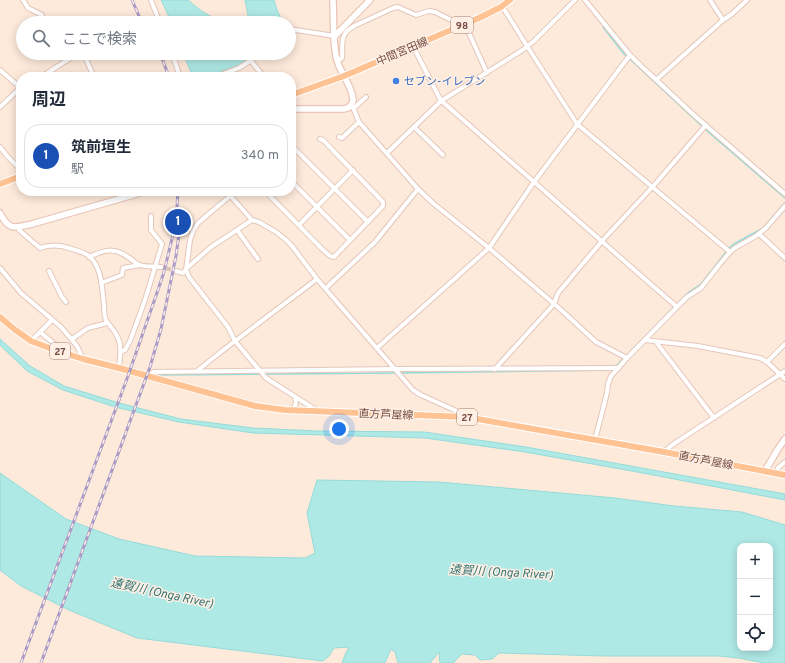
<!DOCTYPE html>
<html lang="ja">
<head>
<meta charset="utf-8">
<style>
  :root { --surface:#fff; --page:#f6f6f7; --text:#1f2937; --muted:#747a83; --line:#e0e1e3; --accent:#f53b34 }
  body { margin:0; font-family:Overpass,"Noto Sans JP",sans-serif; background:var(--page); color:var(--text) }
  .controls { position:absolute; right:12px; bottom:12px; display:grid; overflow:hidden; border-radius:8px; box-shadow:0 2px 10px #0003 }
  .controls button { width:36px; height:36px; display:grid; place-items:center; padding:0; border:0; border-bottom:1px solid var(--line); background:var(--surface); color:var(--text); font:20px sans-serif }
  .you { position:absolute; left:339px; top:429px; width:14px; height:14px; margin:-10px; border:3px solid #fff; border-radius:50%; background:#1a73e8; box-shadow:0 0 0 6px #1a73e833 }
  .badge { display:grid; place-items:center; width:26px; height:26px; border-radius:50%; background:var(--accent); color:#fff; font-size:13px; font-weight:700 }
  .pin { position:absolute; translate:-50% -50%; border:2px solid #fff; box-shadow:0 1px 4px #0006 }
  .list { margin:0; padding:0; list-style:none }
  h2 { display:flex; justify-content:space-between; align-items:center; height:52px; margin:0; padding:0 16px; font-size:17px }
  h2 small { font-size:13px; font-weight:400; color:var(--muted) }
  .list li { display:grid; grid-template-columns:26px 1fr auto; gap:12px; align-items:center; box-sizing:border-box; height:64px; margin:0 8px 8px; padding:0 8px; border:1px solid var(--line); border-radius:16px }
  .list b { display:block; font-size:15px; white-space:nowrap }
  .list p { margin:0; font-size:13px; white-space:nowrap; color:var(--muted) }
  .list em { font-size:13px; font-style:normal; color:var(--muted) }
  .icon { flex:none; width:22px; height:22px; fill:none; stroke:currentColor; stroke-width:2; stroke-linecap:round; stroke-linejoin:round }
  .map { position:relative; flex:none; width:785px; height:663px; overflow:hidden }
  .search { position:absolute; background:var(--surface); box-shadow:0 2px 10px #0003; left:16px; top:16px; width:280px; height:44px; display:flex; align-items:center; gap:10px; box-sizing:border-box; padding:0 14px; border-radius:22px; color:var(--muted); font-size:15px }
  .panel { position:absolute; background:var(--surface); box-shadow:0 2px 10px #0003; left:16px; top:72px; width:280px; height:124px; border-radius:16px }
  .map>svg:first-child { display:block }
  .water { fill:#afe9e6; stroke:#94dbd9; fill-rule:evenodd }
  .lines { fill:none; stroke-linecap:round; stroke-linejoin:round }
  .stream { stroke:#94dbd9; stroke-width:1.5 }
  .street-tunnel { stroke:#dcc2b5; stroke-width:4; stroke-dasharray:4 2; stroke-linecap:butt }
  .street-casing { stroke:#e4c6ba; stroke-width:6 }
  .secondary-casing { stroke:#eac5b7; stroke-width:8 }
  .primary-casing { stroke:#fff; stroke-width:8 }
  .street { stroke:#fff; stroke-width:4 }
  .secondary { stroke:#fff; stroke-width:5.5 }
  .primary { stroke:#ffc292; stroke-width:6 }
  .rail-casing { stroke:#aa9bc7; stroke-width:3 }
  .rail { stroke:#ffefe4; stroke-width:1.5; stroke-dasharray:4.5; stroke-linecap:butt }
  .shop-dot { fill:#3f7fe0; stroke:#ffefe4; stroke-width:1.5 }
  .labels { text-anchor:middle; stroke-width:3; stroke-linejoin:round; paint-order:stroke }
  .shield { fill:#ffefe4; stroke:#9e7d73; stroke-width:1 }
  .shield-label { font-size:10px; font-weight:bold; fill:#754c43 }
  .street-label { font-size:11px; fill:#754c43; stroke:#ffefe4 }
  .shop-label { font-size:11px; fill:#366cbe; stroke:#ffefe4; text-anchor:start }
  .water-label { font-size:12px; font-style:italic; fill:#337574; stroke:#ffefe4 }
</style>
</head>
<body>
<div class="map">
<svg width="785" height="663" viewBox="0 0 785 663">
  <rect width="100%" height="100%" fill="#feeadb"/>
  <!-- water -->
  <g class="water">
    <path d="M 161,0 L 188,0 C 203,13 213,20 233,23 L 172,23 Z"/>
    <polygon points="245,0 274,0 277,10 283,23 248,23 248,15"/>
    <path d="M 183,53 L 254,53 L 245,60 C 243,66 235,69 229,68 L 207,77 L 194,77 L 191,72 Z"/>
    <polygon points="0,339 30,366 64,386 119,403 181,419 253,428 317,431 424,432 526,447 785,494 785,500 632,471 525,452 425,438 253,433 179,422 115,407 63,390 27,371 0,345"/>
    <path d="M 0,473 L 66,519 L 119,539 L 195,556 L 305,558 L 315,553 L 307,513 L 317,480 L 439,482 L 615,498 L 674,506 L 742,512 L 785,525 L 785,663 L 764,663 L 739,658 L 718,656 L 604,656 L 499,653 L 492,659 L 480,660 L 475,655 L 462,654 L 453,663 L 440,663 L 439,652 L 430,663 L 398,663 L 395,652 L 391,649 L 385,663 L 342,663 L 345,655 L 349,647 L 334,648 L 329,656 L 323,661 L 137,638 L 69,610 L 21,586 L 0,570 ZM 740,546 L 770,546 L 770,648 L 740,648 Z"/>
  </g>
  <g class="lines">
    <!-- stream -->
    <g class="stream">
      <polyline points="603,27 624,54 632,61 706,130 785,198"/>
      <polyline points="616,366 689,292 701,284 729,248 734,244 763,228 785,203"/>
      <polyline points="399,373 612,370 613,369"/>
      <polyline points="156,375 396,373"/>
    </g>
    <!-- street-tunnel -->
    <polyline class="street-tunnel" points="161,267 176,271"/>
    <defs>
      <g id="street">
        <polyline points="23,0 28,8 42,15"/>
        <polyline points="151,0 160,23"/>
        <polyline points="585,0 630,55 638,63 695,116 785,194"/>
        <polyline points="710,0 723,20"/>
        <polyline points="502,6 527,46 577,124 730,252"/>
        <polyline points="465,24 487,73"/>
        <polyline points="289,29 335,36"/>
        <polyline points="413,46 441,101 445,104 654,287 677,307"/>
        <polyline points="172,53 178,71"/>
        <polyline points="251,61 264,77"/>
        <path d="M 338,61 L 342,58 C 343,42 339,35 354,26 L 393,8 L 398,7 L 416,15 L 429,11 L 435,12 L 453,21 L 456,28"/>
        <polyline points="0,70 21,88"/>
        <path d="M 41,77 C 54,69 66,60 80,53 L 85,57 L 94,77"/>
        <polyline points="215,77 239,68 250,61 260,53"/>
        <polyline points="656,80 723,20 732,14 747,0"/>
        <path d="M 351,105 C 355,110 356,116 359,122 L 418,189 L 434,204 L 489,248 L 559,308 L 596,342 L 627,358"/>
        <polyline points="0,107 17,91 21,89"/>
        <polyline points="354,108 366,97"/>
        <polyline points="414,127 443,155"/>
        <polyline points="339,137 342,138 359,122"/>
        <polyline points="291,145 368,222"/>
        <polyline points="0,147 8,157 19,168 21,168"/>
        <polyline points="387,153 441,101 524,49 534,41 575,0"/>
        <polyline points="291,181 350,240"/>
        <polyline points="226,191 252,220 259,222 276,232 285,239 292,246 317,279 413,390 421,395 461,413 466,417"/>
        <polyline points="265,191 322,249 330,256 334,257 383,206 383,202 323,140 320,139"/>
        <polyline points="230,196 198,223 193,231 190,240 186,270 189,277 228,327 235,341 266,378 316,410"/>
        <polyline points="299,225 353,170"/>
        <path d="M 18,227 L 19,230 L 40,248 C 51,244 61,245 72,249 C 78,251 84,252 89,256 C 102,267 102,289 104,305 C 104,309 104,316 106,320 C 108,324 112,328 115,332 C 123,345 120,354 119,368"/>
        <polyline points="237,230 258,259"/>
        <polyline points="759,234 785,258"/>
        <path d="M 89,257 C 104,250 114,247 128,257 C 132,259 135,263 139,265 C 144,267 154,266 161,267"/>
        <polyline points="0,268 21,293 61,327 77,346 83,359"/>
        <polyline points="187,268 211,247 252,220"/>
        <polyline points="49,271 62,297 66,302"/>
        <polyline points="176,271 183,273 186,270"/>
        <polyline points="101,283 122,275 123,268 140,265"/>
        <polyline points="326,288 375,242 418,189"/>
        <polyline points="40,332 57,346"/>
        <polyline points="72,339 88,328 104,324 107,322"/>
        <polyline points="645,340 698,346 760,358 767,362 785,379"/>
        <polyline points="31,341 52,320"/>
        <polyline points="656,342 714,418"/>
        <polyline points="377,348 489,248 534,182 630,55"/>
        <polyline points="121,352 125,350 130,341 145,300 162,244 151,230 151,216"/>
        <polyline points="767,362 785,344"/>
        <polyline points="495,369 554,304 558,293 602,241 656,183 706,125"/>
        <polyline points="197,371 222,351 317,279"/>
        <polyline points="149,376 153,372 395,369 619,368"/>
        <path d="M 292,410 C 296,406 297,402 295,397"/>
        <polyline points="595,440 607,393 608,384 611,376 627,358 677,307 687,297 701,288 719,265 730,252 735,248 756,236 766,228 785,206"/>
        <polyline points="664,452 672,445 785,371"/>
        <polyline points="776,473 778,468 785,462"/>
      </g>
      <g id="secondary">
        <polyline points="335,36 370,0"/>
        <path d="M 291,109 L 343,109 L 348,108 C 350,106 352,104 353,101 C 354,92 343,74 339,66 C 332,49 334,19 333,0"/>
        <path d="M 0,213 C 9,231 14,228 32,224 L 147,191"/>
        <polyline points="765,471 778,449 785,439"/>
      </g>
      <g id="primary">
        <polyline points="291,95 344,76 479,18 501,7 510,0"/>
        <polyline points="0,184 21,176"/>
        <polyline points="0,317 14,329 31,341 52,349 83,359 119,368 255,406 285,410 466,417 664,452 785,475"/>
      </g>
    </defs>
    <!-- street casing -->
    <use href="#street" class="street-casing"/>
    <!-- secondary casing -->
    <use href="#secondary" class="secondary-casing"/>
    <!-- primary casing -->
    <use href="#primary" class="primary-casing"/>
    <!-- street -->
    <use href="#street" class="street"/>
    <!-- secondary -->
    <use href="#secondary" class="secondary"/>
    <!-- primary -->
    <use href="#primary" class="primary"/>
    <defs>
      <g id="rail">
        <polyline points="132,0 142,23"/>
        <polyline points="160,53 169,77"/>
        <polyline points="21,663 128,376 159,287 164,272 176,222 178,191"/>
        <polyline points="41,663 150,367 161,329 176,256 181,219"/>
      </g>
    </defs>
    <!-- rail casing -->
    <use href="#rail" class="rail-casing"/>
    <!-- rail -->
    <use href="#rail" class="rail"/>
  </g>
  <!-- markers -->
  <circle class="shop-dot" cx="396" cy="81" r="4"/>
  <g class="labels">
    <!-- shield labels -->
    <g class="shield">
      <rect x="451" y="17" width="22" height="16" rx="3"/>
      <rect x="50" y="343" width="20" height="16" rx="3"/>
      <rect x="457" y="409" width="20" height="16" rx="3"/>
    </g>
    <g class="shield-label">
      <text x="462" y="29">98</text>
      <text x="60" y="355">27</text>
      <text x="467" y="421">27</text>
    </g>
    <!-- street labels -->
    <g class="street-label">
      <text transform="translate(402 51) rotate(-23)" y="4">中間宮田線</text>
      <text transform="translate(386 414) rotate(2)" y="4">直方芦屋線</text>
      <text transform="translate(706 460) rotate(11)" y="4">直方芦屋線</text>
    </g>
    <!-- shop labels -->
    <g class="shop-label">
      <text x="404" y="85">セブン-イレブン</text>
    </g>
    <!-- water labels -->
    <g class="water-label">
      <text transform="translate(501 572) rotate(3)" y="4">遠賀川 (Onga River)</text>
      <text transform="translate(162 593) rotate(12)" y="4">遠賀川 (Onga River)</text>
    </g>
  </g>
</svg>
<div class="controls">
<button>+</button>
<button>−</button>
<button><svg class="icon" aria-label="locate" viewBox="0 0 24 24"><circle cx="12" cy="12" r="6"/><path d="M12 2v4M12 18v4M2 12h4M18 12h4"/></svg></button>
</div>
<div class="you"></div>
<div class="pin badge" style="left:178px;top:222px;background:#1a4fb4">1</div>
<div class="search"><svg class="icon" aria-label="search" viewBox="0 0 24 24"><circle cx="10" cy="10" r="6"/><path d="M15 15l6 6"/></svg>ここで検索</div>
<section class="panel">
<h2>周辺<small></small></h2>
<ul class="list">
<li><span class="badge" style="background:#1a4fb4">1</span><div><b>筑前垣生</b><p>駅</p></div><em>340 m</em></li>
</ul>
</section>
</div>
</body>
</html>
